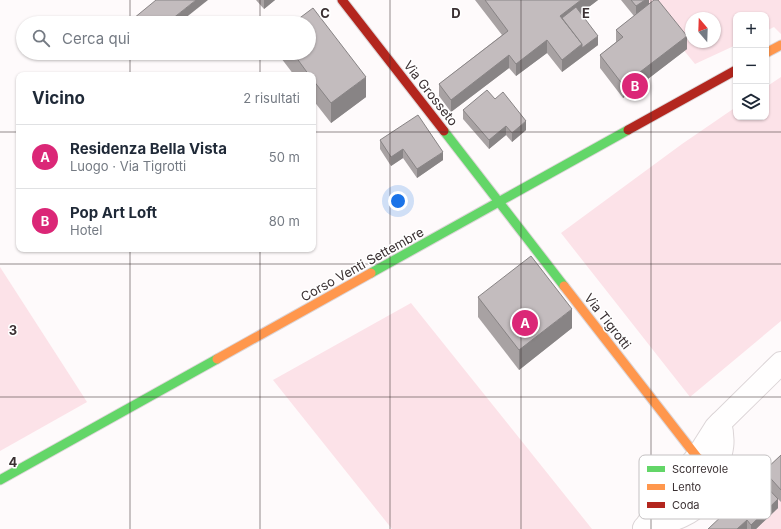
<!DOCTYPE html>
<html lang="it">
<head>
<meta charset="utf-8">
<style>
  :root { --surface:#fff; --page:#f2f2f3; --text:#1f2937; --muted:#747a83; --line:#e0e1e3; --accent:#db2777 }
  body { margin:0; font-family:Inter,sans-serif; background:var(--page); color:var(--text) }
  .controls { position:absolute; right:12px; top:12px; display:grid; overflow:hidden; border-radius:8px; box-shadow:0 1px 3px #0004 }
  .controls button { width:36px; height:36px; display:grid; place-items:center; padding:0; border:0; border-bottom:1px solid var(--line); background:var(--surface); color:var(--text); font:20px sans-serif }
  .compass { position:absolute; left:685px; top:12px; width:36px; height:36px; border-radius:50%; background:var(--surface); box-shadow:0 1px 3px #0004; rotate:341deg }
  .you { position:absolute; left:398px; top:201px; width:14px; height:14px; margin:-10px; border:3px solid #fff; border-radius:50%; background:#1a73e8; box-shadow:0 0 0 6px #1a73e833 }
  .badge { display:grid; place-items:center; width:26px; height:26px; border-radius:50%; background:var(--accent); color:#fff; font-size:13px; font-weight:700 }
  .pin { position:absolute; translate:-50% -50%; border:2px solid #fff; box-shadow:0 1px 4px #0006 }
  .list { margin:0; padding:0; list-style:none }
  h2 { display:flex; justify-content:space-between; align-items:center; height:52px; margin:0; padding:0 16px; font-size:17px }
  h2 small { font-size:13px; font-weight:400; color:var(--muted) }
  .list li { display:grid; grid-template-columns:26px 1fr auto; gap:12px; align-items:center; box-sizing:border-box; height:64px; padding:0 16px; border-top:1px solid var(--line) }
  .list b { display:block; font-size:15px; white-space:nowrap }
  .list p { margin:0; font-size:13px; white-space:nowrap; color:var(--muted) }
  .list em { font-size:13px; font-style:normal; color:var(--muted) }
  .icon { flex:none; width:22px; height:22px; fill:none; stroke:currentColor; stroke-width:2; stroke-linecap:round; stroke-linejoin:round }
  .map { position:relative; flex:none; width:781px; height:529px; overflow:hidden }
  .search { position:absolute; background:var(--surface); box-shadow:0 1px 3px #0004; left:16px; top:16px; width:300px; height:44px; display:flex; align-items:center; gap:10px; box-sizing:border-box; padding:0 14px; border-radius:22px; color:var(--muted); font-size:15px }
  .panel { position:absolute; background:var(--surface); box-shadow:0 1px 3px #0004; left:16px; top:72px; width:300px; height:180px; border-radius:8px }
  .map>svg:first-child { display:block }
  .green { fill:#fce2e8; fill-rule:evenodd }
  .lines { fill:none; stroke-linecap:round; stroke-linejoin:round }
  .street-casing { stroke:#dcd5d7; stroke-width:24 }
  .fast-casing { stroke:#dcd5d7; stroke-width:11 }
  .slow-casing { stroke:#dcd5d7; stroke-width:11 }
  .jam-casing { stroke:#dcd5d7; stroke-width:11 }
  .street { stroke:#fffefe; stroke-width:22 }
  .fast { stroke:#63d668; stroke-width:9 }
  .slow { stroke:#ff974d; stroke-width:9 }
  .jam { stroke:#b3261e; stroke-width:9 }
  .wall { fill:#a8a2a3 }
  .shaded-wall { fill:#888485 }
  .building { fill:#c3bcbe; stroke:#888485 }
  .grid { fill:none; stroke:#3a3032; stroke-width:1; stroke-opacity:0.55 }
  .labels { text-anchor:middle; stroke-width:3; stroke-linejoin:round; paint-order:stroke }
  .street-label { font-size:13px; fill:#3a3032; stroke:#fff }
  .key { fill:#fff; stroke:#c4c1c2; stroke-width:1 }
  .key-label { font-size:11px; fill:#3a3032 }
  .grid-label { font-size:13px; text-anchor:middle; font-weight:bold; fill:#3a3032; stroke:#fff; stroke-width:3; stroke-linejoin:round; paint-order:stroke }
</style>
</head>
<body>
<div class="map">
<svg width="781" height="529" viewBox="0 0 781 529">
  <rect width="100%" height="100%" fill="#fefafb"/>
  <!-- green -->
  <g class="green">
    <path d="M 643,0 L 781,0 L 781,34 L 774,27 L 766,31 L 766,15 L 736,15 L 736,45 L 695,64 ZM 691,18 L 715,18 L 715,42 L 691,42 Z"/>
    <polygon points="781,77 781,321 690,397 561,233 682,144 736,107 736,117 766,117 766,87"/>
    <polygon points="0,267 87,402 0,451"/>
    <polygon points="411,303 592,529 392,529 273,380"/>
    <polygon points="781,468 781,529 718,529"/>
  </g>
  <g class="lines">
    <defs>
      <g id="street">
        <path d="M 644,528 C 667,522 695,516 708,494 C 712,486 714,477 717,468 C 722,451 725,441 720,423"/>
        <polyline points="644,529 674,483 697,457 716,427 781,363"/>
      </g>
      <g id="fast">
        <polyline points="444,131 564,286"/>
        <polyline points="371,273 628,130"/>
        <polyline points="0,480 217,359"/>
      </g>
      <g id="slow">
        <polyline points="766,53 781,45"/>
        <polyline points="564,286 697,457 716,473"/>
        <polyline points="217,359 371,273"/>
      </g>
      <g id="jam">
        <polyline points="342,0 444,131"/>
        <polyline points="628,130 736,70"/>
      </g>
    </defs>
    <!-- street casing -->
    <use href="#street" class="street-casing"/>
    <!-- fast casing -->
    <use href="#fast" class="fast-casing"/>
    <!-- slow casing -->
    <use href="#slow" class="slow-casing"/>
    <!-- jam casing -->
    <use href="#jam" class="jam-casing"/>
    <!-- street -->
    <use href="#street" class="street"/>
    <!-- fast -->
    <use href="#fast" class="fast"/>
    <!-- slow -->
    <use href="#slow" class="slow"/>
    <!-- jam -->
    <use href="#jam" class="jam"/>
  </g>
  <!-- wall -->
  <g class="wall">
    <polygon points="256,0 275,0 264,9"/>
    <polygon points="475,0 598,0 581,13 598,45 562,72 547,53 516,76 509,68 451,112 439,96 439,84 502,35"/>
    <polygon points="621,0 649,0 649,4 687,49 623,98 600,68 600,55 616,42 616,30 634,16"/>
    <polygon points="278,53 309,53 366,97 331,123 313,100 313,75 294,75 278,54"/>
    <polygon points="495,99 526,130 512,142 506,135 489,149 463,119 463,110"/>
    <polygon points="380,140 443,160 417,178 403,158 391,166 380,149"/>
    <polygon points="478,297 572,328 519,370 478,317"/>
    <polygon points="781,455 781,502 778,499 778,508 756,529 708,529 764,484 764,471"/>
  </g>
  <!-- shaded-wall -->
  <g class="shaded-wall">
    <polygon points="196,0 208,0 179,23 167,23"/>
    <polygon points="264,0 275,0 264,9"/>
    <polygon points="581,0 598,0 565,25 560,16"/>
    <polygon points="645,0 649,0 649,9 636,19 636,6"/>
    <polygon points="598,36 598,45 582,57 582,48"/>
    <polygon points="687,36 687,49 623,98 623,85"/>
    <polygon points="547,40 547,53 516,76 516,64"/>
    <polygon points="582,44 582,57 562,72 562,60"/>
    <polygon points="509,55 509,68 451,112 451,100"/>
    <polygon points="366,77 366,97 331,123 331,103"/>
    <polygon points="526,121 526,130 512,142 512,133"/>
    <polygon points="506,126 506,135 489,149 489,140"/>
    <polygon points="403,149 403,158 391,166 391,157"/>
    <polygon points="443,152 443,160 417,178 417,169"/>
    <polygon points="572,309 572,328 519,370 519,350"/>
    <polygon points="778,499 778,508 756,529 751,529 751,525"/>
    <polygon points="747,520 747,529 737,529"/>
  </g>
  <!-- building -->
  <g class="building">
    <polygon points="156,0 196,0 167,23 128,23"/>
    <polygon points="485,0 581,0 560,16 582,44 562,60 547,40 516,64 509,55 451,100 439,84 508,31"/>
    <polygon points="631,0 645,0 636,6"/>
    <polygon points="654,0 658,0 687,36 623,85 600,55 623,37 616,30"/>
    <polygon points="576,7 598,36 582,48 582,44 562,18"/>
    <polygon points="313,8 366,77 331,103 313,80 313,75 309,75 293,53 309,53 309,23 293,23"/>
    <polygon points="487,90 495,99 503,92 526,121 512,133 506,126 489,140 463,110"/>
    <polygon points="418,115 443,152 417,169 403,149 391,157 380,140"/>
    <polygon points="531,256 572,309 519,350 478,297"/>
    <polygon points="781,455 781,490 764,471"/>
    <polygon points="760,480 778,499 751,525 747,520 737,529 708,529"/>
  </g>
  <!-- grid -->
  <path class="grid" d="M 130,0 L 130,23M 260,0 L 260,23M 390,0 L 390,529M 521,0 L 521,529M 651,0 L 651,529M 130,53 L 130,75M 260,53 L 260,75M 0,132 L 19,132M 313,132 L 781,132M 130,249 L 130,529M 260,249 L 260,529M 0,264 L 781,264M 0,397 L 781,397"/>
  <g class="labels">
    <!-- street labels -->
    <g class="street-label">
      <text transform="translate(431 93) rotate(52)" y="5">Via Grosseto</text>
      <text transform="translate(362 264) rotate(-29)" y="5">Corso Venti Settembre</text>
      <text transform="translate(608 321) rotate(52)" y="5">Via Tigrotti</text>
    </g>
  </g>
  <!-- legend -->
  <rect x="639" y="455" width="132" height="64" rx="6" class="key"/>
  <rect x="647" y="466" width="18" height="6" fill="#63d668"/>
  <rect x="647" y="484" width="18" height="6" fill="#ff974d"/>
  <rect x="647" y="502" width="18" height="6" fill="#b3261e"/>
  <g class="key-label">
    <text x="672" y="473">Scorrevole</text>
    <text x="672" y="491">Lento</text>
    <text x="672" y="509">Coda</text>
  </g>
  <g class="grid-label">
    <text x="325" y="18">C</text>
    <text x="456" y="18">D</text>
    <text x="586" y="18">E</text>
    <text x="13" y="335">3</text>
    <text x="13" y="467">4</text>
  </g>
</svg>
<div class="controls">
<button>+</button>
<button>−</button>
<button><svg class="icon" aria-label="layers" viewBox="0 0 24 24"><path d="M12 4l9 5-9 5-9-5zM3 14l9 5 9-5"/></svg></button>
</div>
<svg class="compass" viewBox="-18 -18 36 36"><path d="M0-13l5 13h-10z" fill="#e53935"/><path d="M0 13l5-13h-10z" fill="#747a83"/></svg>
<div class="you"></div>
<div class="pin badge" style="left:525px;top:323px">A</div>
<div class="pin badge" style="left:635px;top:86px">B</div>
<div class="search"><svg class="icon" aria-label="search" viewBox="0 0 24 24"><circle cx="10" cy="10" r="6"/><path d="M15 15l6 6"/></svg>Cerca qui</div>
<section class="panel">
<h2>Vicino<small>2 risultati</small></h2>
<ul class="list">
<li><span class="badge">A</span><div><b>Residenza Bella Vista</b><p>Luogo · Via Tigrotti</p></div><em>50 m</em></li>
<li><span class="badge">B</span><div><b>Pop Art Loft</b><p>Hotel</p></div><em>80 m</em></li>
</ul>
</section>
</div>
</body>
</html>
